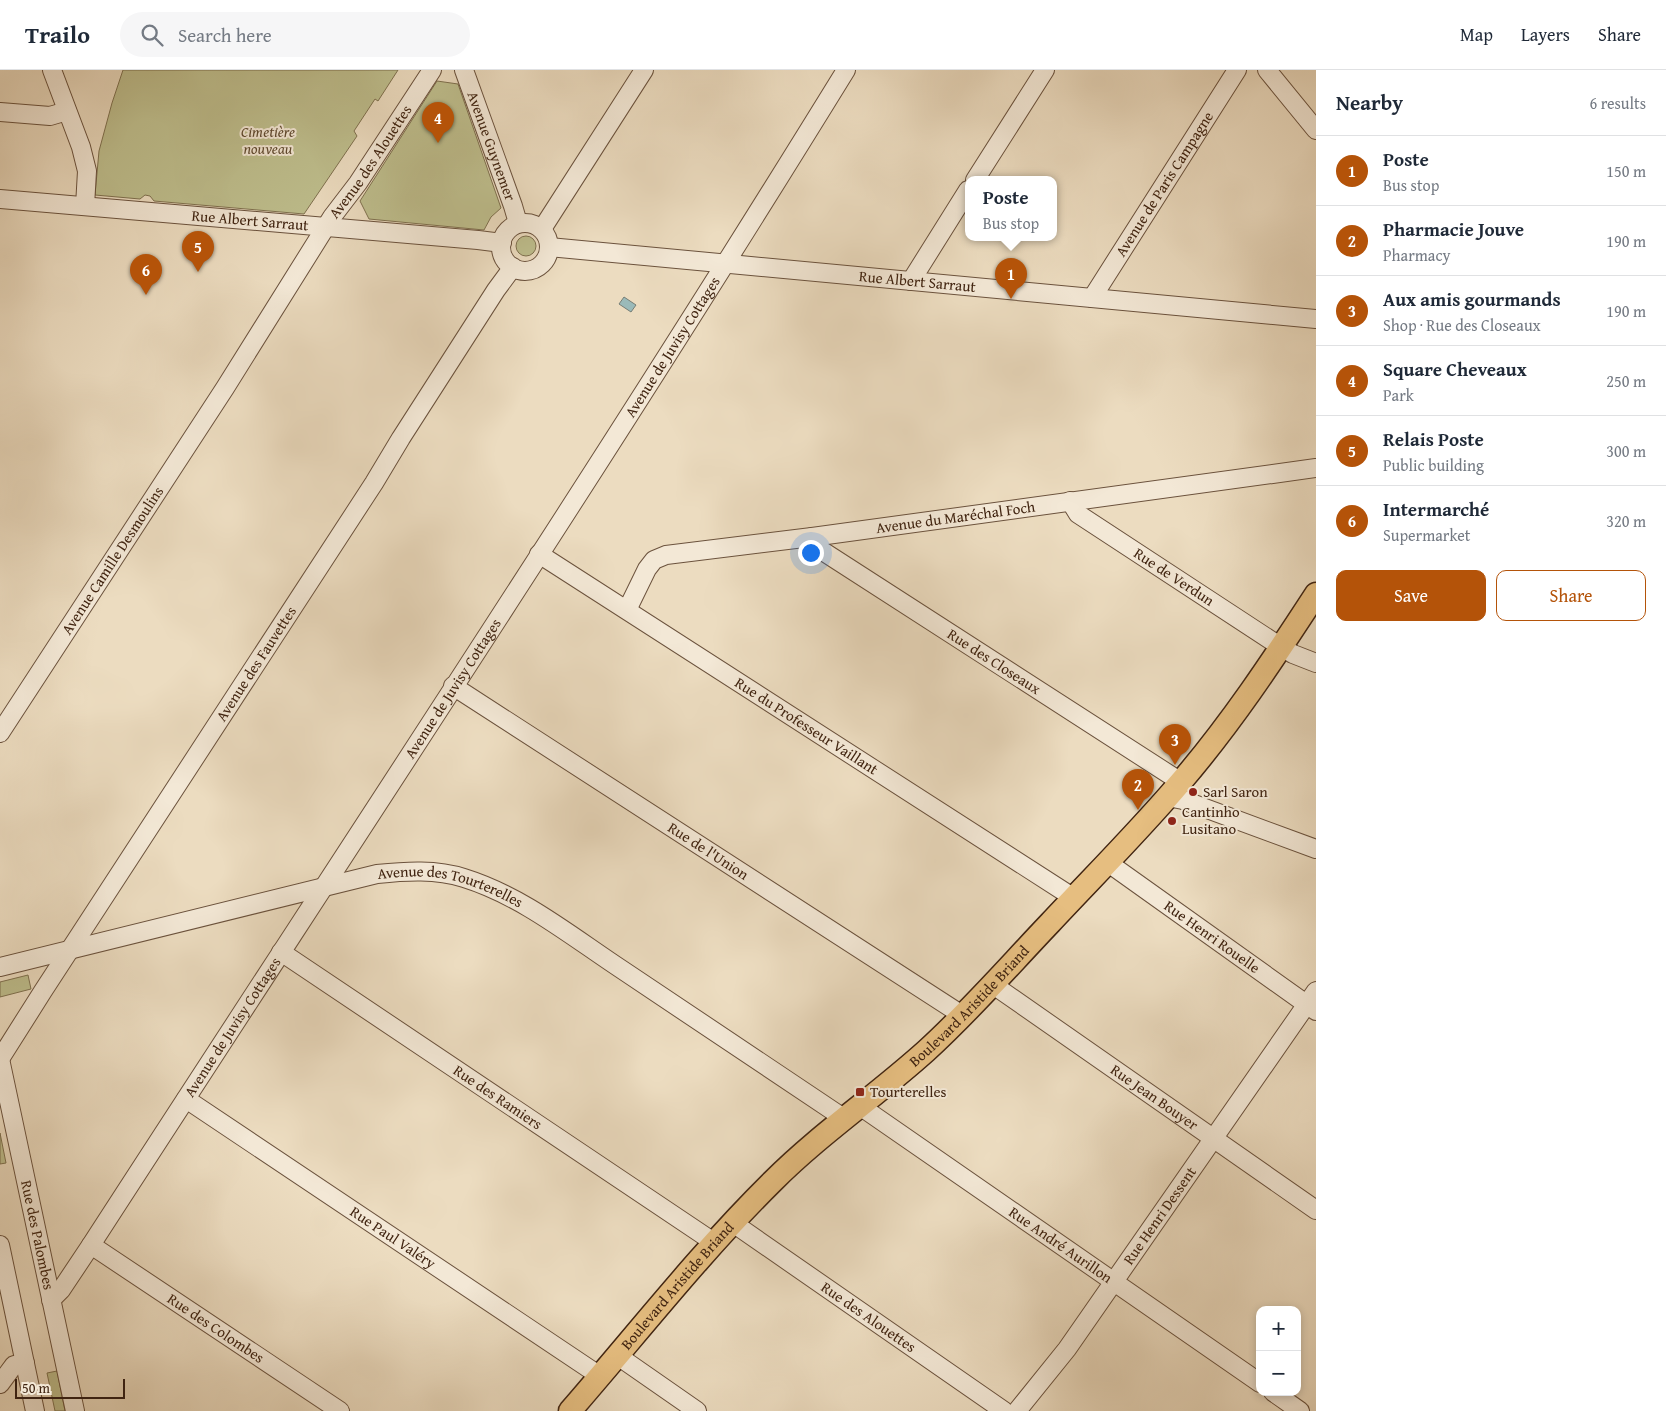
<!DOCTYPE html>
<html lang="en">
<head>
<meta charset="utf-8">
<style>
  :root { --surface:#fff; --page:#f6f6f7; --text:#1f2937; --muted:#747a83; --line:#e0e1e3; --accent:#b45309 }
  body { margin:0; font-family:"Gentium Book Plus",serif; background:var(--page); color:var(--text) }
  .controls { position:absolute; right:15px; bottom:15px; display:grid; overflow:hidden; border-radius:10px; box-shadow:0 2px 8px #0003 }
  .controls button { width:45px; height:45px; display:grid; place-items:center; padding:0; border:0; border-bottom:1px solid var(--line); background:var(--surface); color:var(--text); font:25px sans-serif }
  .scale { position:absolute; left:15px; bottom:12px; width:110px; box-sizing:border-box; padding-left:5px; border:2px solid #402411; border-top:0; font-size:14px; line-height:18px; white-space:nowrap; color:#402411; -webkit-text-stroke:4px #f3e8d6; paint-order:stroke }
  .you { position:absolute; left:810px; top:482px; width:18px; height:18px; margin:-12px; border:4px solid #fff; border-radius:50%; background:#1a73e8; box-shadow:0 0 0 8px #1a73e833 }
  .badge { display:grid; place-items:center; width:32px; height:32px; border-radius:50%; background:var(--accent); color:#fff; font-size:16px; font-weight:700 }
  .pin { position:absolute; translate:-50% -41px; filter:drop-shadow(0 1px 2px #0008) }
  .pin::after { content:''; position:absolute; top:26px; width:18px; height:15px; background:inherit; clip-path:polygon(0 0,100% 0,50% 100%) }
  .popup { position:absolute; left:965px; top:106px; width:92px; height:65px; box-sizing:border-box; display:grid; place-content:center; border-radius:10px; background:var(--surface); filter:drop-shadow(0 1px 4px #0005); font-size:16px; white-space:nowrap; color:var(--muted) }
  .popup b { font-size:19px; color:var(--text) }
  .popup::after { content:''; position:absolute; left:50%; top:100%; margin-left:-10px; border:10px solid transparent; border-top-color:var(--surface) }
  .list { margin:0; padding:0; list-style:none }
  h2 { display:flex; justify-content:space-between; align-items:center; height:65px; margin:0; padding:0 20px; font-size:21px }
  h2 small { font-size:16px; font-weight:400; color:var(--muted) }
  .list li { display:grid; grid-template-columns:32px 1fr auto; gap:15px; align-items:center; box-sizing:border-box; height:70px; padding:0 20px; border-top:1px solid var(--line) }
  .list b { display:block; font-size:19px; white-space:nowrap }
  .list p { margin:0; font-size:16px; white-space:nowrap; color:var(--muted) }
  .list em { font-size:16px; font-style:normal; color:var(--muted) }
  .actions { display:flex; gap:10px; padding:15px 20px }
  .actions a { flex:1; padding:11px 0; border:1px solid var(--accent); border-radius:10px; text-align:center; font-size:18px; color:var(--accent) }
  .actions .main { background:var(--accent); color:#fff }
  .icon { flex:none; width:28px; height:28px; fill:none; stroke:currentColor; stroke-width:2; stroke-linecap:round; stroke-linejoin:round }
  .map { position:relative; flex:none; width:1316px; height:1341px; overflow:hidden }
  header { display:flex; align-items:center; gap:30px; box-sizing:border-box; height:70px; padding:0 25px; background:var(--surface); border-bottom:1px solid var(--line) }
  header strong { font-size:24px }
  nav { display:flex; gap:28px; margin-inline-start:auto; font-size:18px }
  .search { width:350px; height:45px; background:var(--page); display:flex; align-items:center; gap:12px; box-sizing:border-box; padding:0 18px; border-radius:28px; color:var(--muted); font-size:19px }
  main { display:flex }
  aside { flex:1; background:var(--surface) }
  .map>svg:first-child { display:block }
  .green { fill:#bebe8d; stroke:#7f714f }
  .water { fill:#9abab9; stroke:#767e76 }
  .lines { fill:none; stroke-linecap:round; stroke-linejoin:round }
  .minor-casing { stroke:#6b523d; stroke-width:20 }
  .major-casing { stroke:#402411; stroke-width:25 }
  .minor { stroke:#f3e8d6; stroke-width:18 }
  .major { stroke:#e6be80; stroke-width:22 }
  .poi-dot { fill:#8f2418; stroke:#f3e8d6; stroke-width:2 }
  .labels { text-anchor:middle; stroke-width:4; stroke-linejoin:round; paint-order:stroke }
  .park-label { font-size:15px; font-style:italic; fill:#604a30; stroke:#f3e8d6 }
  .street-label { font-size:15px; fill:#402411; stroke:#f3e8d6 }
  .poi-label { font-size:15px; fill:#402411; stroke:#f3e8d6; text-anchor:start }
</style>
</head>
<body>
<header>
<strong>Trailo</strong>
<div class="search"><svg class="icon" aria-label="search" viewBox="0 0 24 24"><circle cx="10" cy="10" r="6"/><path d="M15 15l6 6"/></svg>Search here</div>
<nav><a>Map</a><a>Layers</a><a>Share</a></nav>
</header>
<main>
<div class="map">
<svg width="1316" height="1341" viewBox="0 0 1316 1341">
  <rect width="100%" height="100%" fill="#ecdcc0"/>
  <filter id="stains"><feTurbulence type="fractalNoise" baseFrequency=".004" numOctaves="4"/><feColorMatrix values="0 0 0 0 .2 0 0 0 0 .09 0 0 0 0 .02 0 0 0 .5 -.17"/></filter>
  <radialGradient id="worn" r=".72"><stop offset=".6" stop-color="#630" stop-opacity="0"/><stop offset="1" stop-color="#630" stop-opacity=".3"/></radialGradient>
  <!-- green -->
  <g class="green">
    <polygon points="123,0 398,0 378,31 375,29 354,61 357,66 304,144 154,131 150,126 145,125 140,129 95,125 99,81 112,33"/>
    <polygon points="437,11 458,14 501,138 491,147 484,160 369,149 360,131"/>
    <circle cx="526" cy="176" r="10"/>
    <polygon points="28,905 31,919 0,927 0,912"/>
    <polygon points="0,1063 6,1093 0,1094"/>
    <polygon points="57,1301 65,1341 55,1341 47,1303"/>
  </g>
  <!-- water -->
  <polygon class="water" points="624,227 636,235 631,242 619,234"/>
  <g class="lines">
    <defs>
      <g id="minor">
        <polyline points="52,0 81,77 87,101 85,136"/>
        <path id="s1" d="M 464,0 L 513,136 L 518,153"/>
        <polyline points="1267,0 1316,60"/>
        <polyline points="0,42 50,46 67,41"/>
        <polyline points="975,110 1045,0"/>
        <path id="s2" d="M 0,129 L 478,170 L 502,173"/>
        <circle cx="525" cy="177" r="24"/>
        <polyline points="542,159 644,0"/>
        <path id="s3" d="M 549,177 L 1316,249"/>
        <polyline points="911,211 968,120"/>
        <path id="s4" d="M 1092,228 L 1237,0"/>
        <path id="s5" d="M 1070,431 L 1078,444 L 1281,577 L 1293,584 L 1316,593"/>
        <path id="s6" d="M 812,467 L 815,474 L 821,480 L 1181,712"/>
        <path id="s7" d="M 539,484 L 1074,828"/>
        <path id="s8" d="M 627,540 L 647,499 L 654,490 L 666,485 L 812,467 L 1316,398"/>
        <path id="s9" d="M 453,616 L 962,945"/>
        <path id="s10" d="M 0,663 L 225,318 L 332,147 L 358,113 L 432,0"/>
        <polyline points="1167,727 1183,730 1316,779"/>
        <path id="s11" d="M 1107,792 L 1316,941"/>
        <path id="s12" d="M 281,882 L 715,1173"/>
        <path id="s13" d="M 0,897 L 377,804 C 406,801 436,799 464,808 C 522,826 571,866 621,899 C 695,949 770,999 845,1049"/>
        <path id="s14" d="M 992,914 L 1316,1140"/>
        <path id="s15" d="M 0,989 L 43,921 L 374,413 L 401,368 L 496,220 L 513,197"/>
        <path id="s16" d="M 0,989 L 75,1341"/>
        <path id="s17" d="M 186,1029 L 600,1306"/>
        <path id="s18" d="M 860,1036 L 1260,1313"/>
        <path id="s19" d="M 733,1153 L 1004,1341"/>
        <polyline points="0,1175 35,1341"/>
        <path id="s20" d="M 91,1175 L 340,1341"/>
        <path id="s21" d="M 51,1230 L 61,1220 L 91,1175 C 344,784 602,396 846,0"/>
        <polyline points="618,1286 697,1341"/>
        <polyline points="0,1314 14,1295 25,1293"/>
        <polyline points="1273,1322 1300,1341"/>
        <path id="s22" d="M 1017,1341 L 1067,1279 L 1316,921"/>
      </g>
      <g id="major">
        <path id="s23" d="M 570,1341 C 637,1264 700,1183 773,1111 C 820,1064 876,1026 926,981 C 970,941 1009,896 1050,853 C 1093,807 1138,762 1179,714 C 1230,655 1273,590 1316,524"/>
      </g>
    </defs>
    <!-- minor casing -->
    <use href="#minor" class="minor-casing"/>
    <!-- major casing -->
    <use href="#major" class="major-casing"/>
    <!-- minor -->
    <use href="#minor" class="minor"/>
    <!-- major -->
    <use href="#major" class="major"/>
  </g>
  <!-- markers -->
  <g class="poi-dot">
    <circle cx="1193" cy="722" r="5"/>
    <circle cx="1172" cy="751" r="5"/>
    <rect x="855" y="1017" width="10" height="10" rx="2.5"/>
  </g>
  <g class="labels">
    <!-- park labels -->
    <g class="park-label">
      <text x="268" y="67">Cimetière<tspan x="268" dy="17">nouveau</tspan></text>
    </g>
    <!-- street labels -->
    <g class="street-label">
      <text dy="5" stroke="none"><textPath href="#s1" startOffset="81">Avenue Guynemer</textPath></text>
      <text dy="5" stroke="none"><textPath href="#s10" startOffset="681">Avenue des Alouettes</textPath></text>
      <text dy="5" stroke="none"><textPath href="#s4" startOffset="135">Avenue de Paris Campagne</textPath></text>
      <text dy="5" stroke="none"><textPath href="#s2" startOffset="251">Rue Albert Sarraut</textPath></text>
      <text dy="5" stroke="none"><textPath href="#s3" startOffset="370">Rue Albert Sarraut</textPath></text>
      <text dy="5" stroke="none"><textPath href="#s21" startOffset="1138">Avenue de Juvisy Cottages</textPath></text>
      <text dy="5" stroke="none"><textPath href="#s8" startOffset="362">Avenue du Maréchal Foch</textPath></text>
      <text dy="5" stroke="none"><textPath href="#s10" startOffset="206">Avenue Camille Desmoulins</textPath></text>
      <text dy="5" stroke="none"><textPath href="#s5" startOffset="130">Rue de Verdun</textPath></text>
      <text dy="5" stroke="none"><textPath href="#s6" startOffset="222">Rue des Closeaux</textPath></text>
      <text dy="5" stroke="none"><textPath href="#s15" startOffset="471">Avenue des Fauvettes</textPath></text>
      <text dy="5" stroke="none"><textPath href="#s21" startOffset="732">Avenue de Juvisy Cottages</textPath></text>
      <text dy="5" stroke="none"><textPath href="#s7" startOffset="318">Rue du Professeur Vaillant</textPath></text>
      <text dy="5" stroke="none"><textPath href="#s9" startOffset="304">Rue de l'Union</textPath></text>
      <text dy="5" stroke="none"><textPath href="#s13" startOffset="464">Avenue des Tourterelles</textPath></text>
      <text dy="5" stroke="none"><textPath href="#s11" startOffset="129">Rue Henri Rouelle</textPath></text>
      <text dy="5" stroke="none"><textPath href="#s23" startOffset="570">Boulevard Aristide Briand</textPath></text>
      <text dy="5" stroke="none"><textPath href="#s21" startOffset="328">Avenue de Juvisy Cottages</textPath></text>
      <text dy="5" stroke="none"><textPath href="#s12" startOffset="261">Rue des Ramiers</textPath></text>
      <text dy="5" stroke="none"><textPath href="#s14" startOffset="198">Rue Jean Bouyer</textPath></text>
      <text dy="5" stroke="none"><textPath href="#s22" startOffset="242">Rue Henri Dessent</textPath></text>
      <text dy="5" stroke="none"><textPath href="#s16" startOffset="180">Rue des Palombes</textPath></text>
      <text dy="5" stroke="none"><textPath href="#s17" startOffset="249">Rue Paul Valéry</textPath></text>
      <text dy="5" stroke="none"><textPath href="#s18" startOffset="244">Rue André Aurillon</textPath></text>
      <text dy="5" stroke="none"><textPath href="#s23" startOffset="165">Boulevard Aristide Briand</textPath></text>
      <text dy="5" stroke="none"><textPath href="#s19" startOffset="165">Rue des Alouettes</textPath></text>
      <text dy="5" stroke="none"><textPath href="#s20" startOffset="150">Rue des Colombes</textPath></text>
    </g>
    <!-- poi labels -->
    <g class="poi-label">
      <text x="1203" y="727">Sarl Saron</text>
      <text x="1182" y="747">Cantinho<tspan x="1182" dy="17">Lusitano</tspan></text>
      <text x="870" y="1027">Tourterelles</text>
    </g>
  </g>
  <rect width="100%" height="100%" filter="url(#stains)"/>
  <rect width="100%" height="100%" fill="url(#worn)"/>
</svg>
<div class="controls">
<button>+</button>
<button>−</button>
</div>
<div class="scale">50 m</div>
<div class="you"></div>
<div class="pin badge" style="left:1011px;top:229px">1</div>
<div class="popup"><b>Poste</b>Bus stop</div>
<div class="pin badge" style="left:1138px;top:740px">2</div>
<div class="pin badge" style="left:1175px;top:695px">3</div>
<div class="pin badge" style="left:438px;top:73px">4</div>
<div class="pin badge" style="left:198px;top:202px">5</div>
<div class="pin badge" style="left:146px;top:225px">6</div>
</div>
<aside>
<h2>Nearby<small>6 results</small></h2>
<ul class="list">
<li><span class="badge">1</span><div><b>Poste</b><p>Bus stop</p></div><em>150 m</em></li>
<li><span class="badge">2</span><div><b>Pharmacie Jouve</b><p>Pharmacy</p></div><em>190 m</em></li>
<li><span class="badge">3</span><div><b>Aux amis gourmands</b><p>Shop · Rue des Closeaux</p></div><em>190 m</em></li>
<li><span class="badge">4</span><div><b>Square Cheveaux</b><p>Park</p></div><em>250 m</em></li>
<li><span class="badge">5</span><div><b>Relais Poste</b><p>Public building</p></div><em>300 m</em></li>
<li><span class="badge">6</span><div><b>Intermarché</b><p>Supermarket</p></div><em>320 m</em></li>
</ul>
<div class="actions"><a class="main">Save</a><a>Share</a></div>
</aside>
</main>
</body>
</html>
